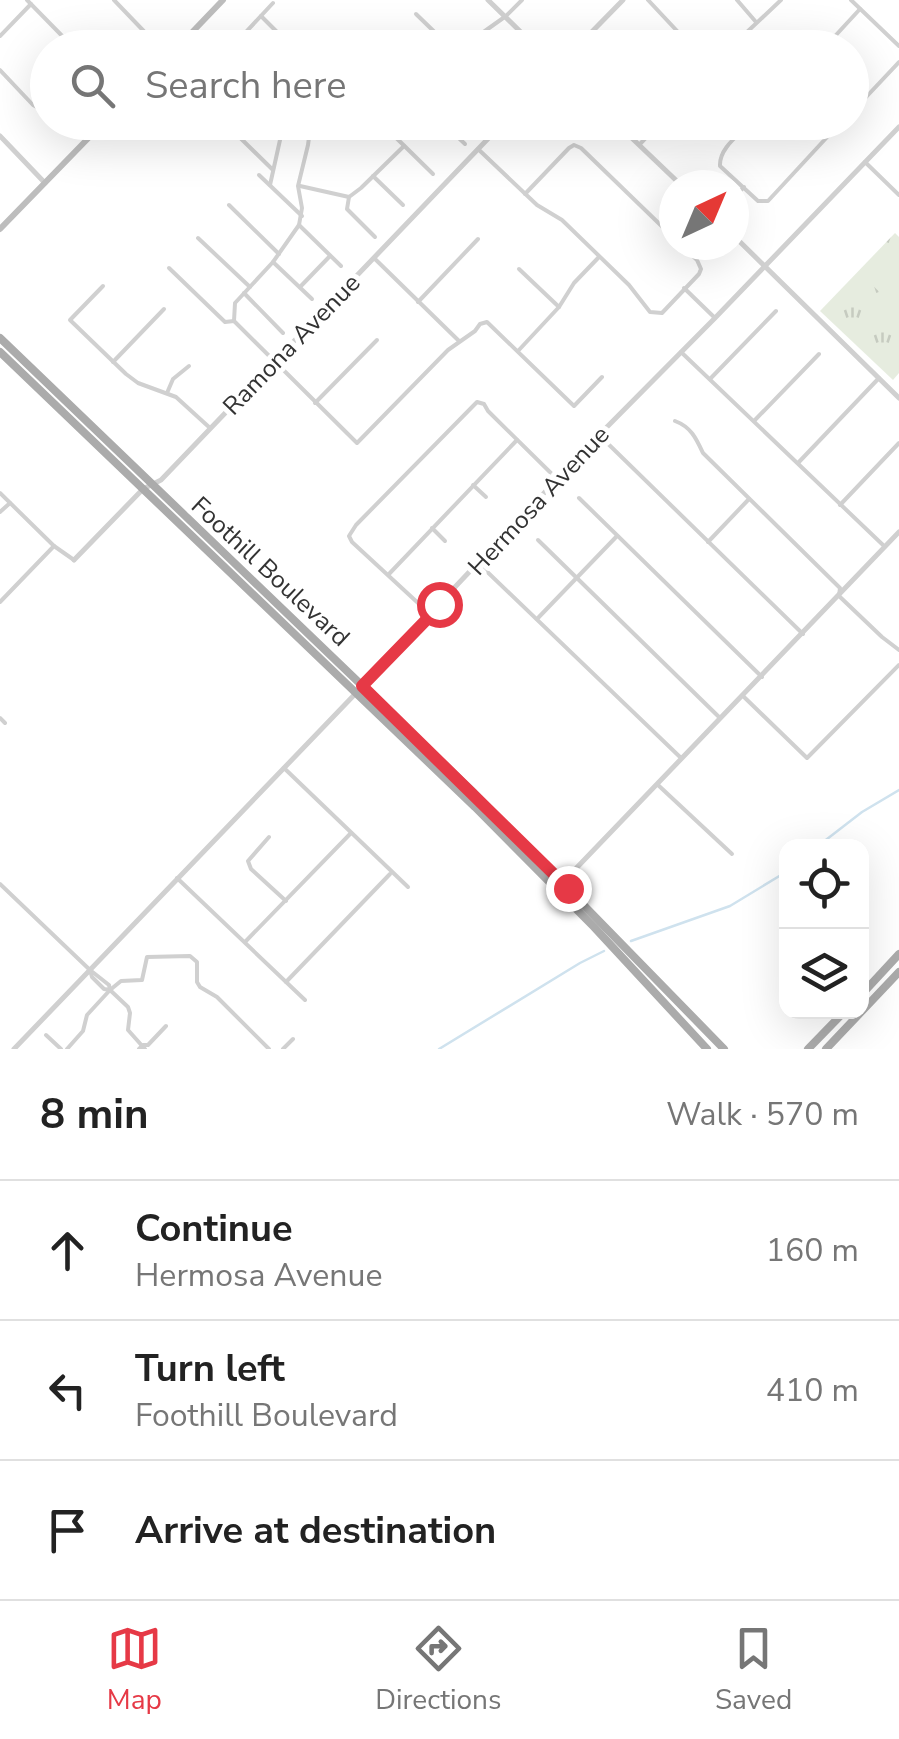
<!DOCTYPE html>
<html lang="en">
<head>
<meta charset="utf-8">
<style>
  :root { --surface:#fff; --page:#f6f6f6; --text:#222; --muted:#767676; --line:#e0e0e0; --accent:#e63946 }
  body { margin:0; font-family:"Nunito Sans",sans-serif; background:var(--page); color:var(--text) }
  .controls { position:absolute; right:30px; bottom:30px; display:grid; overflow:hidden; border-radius:20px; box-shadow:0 10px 40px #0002 }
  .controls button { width:90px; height:90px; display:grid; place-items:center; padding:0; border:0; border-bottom:2px solid var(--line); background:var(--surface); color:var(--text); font:50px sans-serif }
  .compass { position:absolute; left:659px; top:170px; width:90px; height:90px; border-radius:50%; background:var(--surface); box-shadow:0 10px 40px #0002; rotate:44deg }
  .stop { position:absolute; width:30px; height:30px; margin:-22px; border:8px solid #e63946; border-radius:50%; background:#fff }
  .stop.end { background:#e63946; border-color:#fff; box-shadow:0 2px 10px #0008 }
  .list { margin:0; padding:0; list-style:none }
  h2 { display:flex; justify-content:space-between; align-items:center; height:130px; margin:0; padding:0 40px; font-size:42px }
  h2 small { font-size:32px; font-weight:400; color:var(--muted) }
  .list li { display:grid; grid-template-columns:65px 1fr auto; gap:30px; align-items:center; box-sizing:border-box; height:140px; padding:0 40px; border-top:2px solid var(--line) }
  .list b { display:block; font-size:38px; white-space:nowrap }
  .list p { margin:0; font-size:32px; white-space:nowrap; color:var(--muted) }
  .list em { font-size:32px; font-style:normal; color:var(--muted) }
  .icon { flex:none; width:55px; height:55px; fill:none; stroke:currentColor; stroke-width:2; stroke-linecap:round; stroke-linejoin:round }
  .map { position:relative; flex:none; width:899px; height:1049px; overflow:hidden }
  .search { position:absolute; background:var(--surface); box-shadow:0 10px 40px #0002; left:30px; right:30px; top:30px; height:110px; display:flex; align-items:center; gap:25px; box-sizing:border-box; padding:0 35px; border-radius:55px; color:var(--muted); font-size:38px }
  .sheet { height:550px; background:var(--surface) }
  nav { display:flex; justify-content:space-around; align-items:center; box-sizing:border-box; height:140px; border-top:2px solid var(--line); background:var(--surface); font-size:28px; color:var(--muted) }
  nav a { display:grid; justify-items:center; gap:5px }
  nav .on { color:var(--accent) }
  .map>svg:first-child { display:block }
  .grass { fill:url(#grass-tufts) }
  .garden { fill:#e6ecdf }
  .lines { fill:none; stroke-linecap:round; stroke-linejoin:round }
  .stream { stroke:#cfe2ee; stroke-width:2.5 }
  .minor { stroke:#d0d0d0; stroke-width:4 }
  .tertiary { stroke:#d0d0d0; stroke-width:5 }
  .secondary { stroke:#bdbdbd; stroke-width:6 }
  .primary { stroke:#ababab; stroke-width:8 }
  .route { stroke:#e63946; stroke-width:12 }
  .labels { text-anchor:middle; stroke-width:10; stroke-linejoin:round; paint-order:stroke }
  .street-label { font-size:25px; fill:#333; stroke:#fff }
</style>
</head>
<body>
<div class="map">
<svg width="899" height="1049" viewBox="0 0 899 1049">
  <defs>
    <pattern id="grass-tufts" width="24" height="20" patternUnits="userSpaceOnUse" patternTransform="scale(2.5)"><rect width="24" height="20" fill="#e6ecdf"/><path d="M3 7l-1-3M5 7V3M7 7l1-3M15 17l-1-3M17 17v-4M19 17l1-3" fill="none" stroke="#c6cbc0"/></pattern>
  </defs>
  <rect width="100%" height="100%" fill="#fff"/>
  <!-- grass -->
  <polygon class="grass" points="895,233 899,237 899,373 893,380 820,311"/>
  <!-- garden -->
  <polygon class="garden" points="894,249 899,254 899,311 865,278"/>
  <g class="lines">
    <!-- stream -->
    <g class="stream">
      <polyline points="818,846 862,812 899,790"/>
      <polyline points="631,941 730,906 786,872"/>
      <polyline points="439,1049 580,963 604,951"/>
    </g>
    <!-- minor -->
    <g class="minor">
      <polyline points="27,0 74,48"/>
      <polyline points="114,0 160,48"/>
      <polyline points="648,0 693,48"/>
      <polyline points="737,0 756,22"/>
      <polyline points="851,0 899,46"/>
      <polyline points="416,14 451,48"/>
      <polyline points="261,16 293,48"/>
      <polyline points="0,36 31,4"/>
      <polyline points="485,43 489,48"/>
      <polyline points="385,44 388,48"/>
      <polyline points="231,48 273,3"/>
      <polyline points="461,48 506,16 522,0"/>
      <polyline points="730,48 781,0"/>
      <polyline points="824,48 860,9"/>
      <polyline points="0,70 33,105 48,113"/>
      <polyline points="852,112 899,62"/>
      <polyline points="224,122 273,170"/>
      <polyline points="380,122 433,174"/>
      <polyline points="442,122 465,144"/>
      <path d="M 751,122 C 739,135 719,148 720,166 L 758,201 L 768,201 L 841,122"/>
      <polyline points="640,144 661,122"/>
      <polyline points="478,149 537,205 562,220 629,285 650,312 662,313 699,274 701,269 697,260 681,245"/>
      <polyline points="865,162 899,195"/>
      <polyline points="259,175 302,216"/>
      <polyline points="373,176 403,205"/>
      <polyline points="270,185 284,122"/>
      <polyline points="300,186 349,197 361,188 404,146"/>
      <polyline points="525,194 569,148 574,145 581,148 674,238"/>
      <polyline points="349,197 347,209 375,237"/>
      <polyline points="734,197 744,187"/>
      <polyline points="229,205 279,254"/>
      <polyline points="299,225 341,266"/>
      <polyline points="198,238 250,287"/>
      <polyline points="374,258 459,341"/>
      <polyline points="273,262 312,299"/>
      <polyline points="169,268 225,322 234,321"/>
      <polyline points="519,269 559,307"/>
      <polyline points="103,286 70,320 126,374 138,383 176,397 210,428"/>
      <polyline points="300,287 330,256"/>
      <polyline points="684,288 715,318"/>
      <polyline points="244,293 283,333"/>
      <polyline points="418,302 478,239"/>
      <polyline points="234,321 357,443 448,350 475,331 480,324 487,322 574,406 602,377"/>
      <polyline points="234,321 235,303 273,262 299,225 302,208 298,186 308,145 311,122"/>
      <polyline points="518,351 559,307 574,283 599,257"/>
      <polyline points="681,352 883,545"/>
      <polyline points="113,362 164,309"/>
      <polyline points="710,379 776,311"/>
      <polyline points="167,393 173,379 189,366"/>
      <polyline points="315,403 377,340"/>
      <path d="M 675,421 C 691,427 696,438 703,453 L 840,588 L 839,596 L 882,637 L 899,650"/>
      <polyline points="754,421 819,354"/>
      <polyline points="599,435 803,634"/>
      <polyline points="798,463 879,378"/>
      <polyline points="473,485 486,497"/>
      <polyline points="0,493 54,546 74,560"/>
      <polyline points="579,498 762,677"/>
      <polyline points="840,505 899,443"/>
      <polyline points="0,512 10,503"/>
      <polyline points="432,528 445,541"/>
      <polyline points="538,540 720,718"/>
      <polyline points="708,542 749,499"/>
      <polyline points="478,563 680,757"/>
      <polyline points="389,574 517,440"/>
      <polyline points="0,602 54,546"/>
      <polyline points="431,615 352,542 349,536 356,525 477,402 484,404 488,411 558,480"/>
      <polyline points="537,619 617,536"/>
      <polyline points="743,696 807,758 899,665"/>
      <polyline points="0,718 5,723"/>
      <polyline points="284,768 408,887"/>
      <polyline points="658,785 732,854"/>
      <polyline points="269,837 248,861 251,869 286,901"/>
      <polyline points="177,878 305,1000"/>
      <polyline points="0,884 90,970 109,985 110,990 128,1007 130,1013 128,1030 145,1049"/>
      <polyline points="245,942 351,833"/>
      <polyline points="90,970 92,977 104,989 110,990"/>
      <polyline points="286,982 390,874"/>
      <polyline points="46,1035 61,1049"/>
      <polyline points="67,1049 83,1031 87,1015 110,990 121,981 142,980 147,957 190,956 197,962 197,982 200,987 217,997 269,1049"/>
      <polyline points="139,1049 143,1045 148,1045 166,1026"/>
      <polyline points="283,1049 293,1039"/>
    </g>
    <!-- tertiary -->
    <g class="tertiary">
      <polyline points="488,0 537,48"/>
      <polyline points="576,48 623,0"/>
      <polyline points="615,122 681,185"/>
      <polyline points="0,136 45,183"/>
      <polyline points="734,236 899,398"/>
      <polyline points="74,560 143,489 161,480 504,122"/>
      <polyline points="562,883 899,532"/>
      <polyline points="14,1049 431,615 438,605 599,435 715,318 899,127"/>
    </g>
    <!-- secondary -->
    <g class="secondary">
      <polyline points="177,48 223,0"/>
      <polyline points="0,229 104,122"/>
    </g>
    <!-- primary -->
    <g class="primary">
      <polyline points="0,338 474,793 724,1049"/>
      <polyline points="0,352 475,807 594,927 707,1049"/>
      <polyline points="862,994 899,954"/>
      <polyline points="808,1049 844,1012"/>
      <polyline points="826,1049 899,972"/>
    </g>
  </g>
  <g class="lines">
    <!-- route -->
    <polyline class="route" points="439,604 431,615 362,686 568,888"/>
  </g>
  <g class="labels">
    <!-- street labels -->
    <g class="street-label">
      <text transform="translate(291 344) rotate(-46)" y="9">Ramona Avenue</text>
      <text transform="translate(538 500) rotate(-47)" y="9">Hermosa Avenue</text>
      <text transform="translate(271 571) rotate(43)" y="9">Foothill Boulevard</text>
    </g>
  </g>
</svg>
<div class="controls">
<button><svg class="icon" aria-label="locate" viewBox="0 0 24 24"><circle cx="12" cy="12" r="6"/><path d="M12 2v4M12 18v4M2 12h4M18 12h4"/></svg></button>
<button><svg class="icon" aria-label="layers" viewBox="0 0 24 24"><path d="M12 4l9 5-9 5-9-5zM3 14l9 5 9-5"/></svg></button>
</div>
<svg class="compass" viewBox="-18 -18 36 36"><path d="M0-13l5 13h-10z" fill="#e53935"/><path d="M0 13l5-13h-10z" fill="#767676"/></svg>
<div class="stop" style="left:439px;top:604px"></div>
<div class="stop end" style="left:568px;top:888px"></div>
<div class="search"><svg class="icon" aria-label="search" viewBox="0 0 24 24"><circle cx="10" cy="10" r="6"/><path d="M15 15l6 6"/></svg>Search here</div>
</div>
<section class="sheet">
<h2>8 min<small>Walk · 570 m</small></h2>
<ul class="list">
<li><svg class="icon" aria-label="ahead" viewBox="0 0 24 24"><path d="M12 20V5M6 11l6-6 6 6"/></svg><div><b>Continue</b><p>Hermosa Avenue</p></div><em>160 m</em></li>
<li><svg class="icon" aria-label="left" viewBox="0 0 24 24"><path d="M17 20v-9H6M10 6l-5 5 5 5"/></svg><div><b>Turn left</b><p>Foothill Boulevard</p></div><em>410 m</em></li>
<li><svg class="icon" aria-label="arrive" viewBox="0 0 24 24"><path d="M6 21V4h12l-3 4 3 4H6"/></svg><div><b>Arrive at destination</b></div></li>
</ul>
</section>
<nav>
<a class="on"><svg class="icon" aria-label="map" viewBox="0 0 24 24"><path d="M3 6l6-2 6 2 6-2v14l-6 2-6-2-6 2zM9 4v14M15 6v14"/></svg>Map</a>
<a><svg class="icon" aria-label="directions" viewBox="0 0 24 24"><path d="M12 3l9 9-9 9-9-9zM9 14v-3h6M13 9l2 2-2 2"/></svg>Directions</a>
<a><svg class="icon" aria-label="saved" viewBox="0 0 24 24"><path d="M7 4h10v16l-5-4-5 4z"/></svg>Saved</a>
</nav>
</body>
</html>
